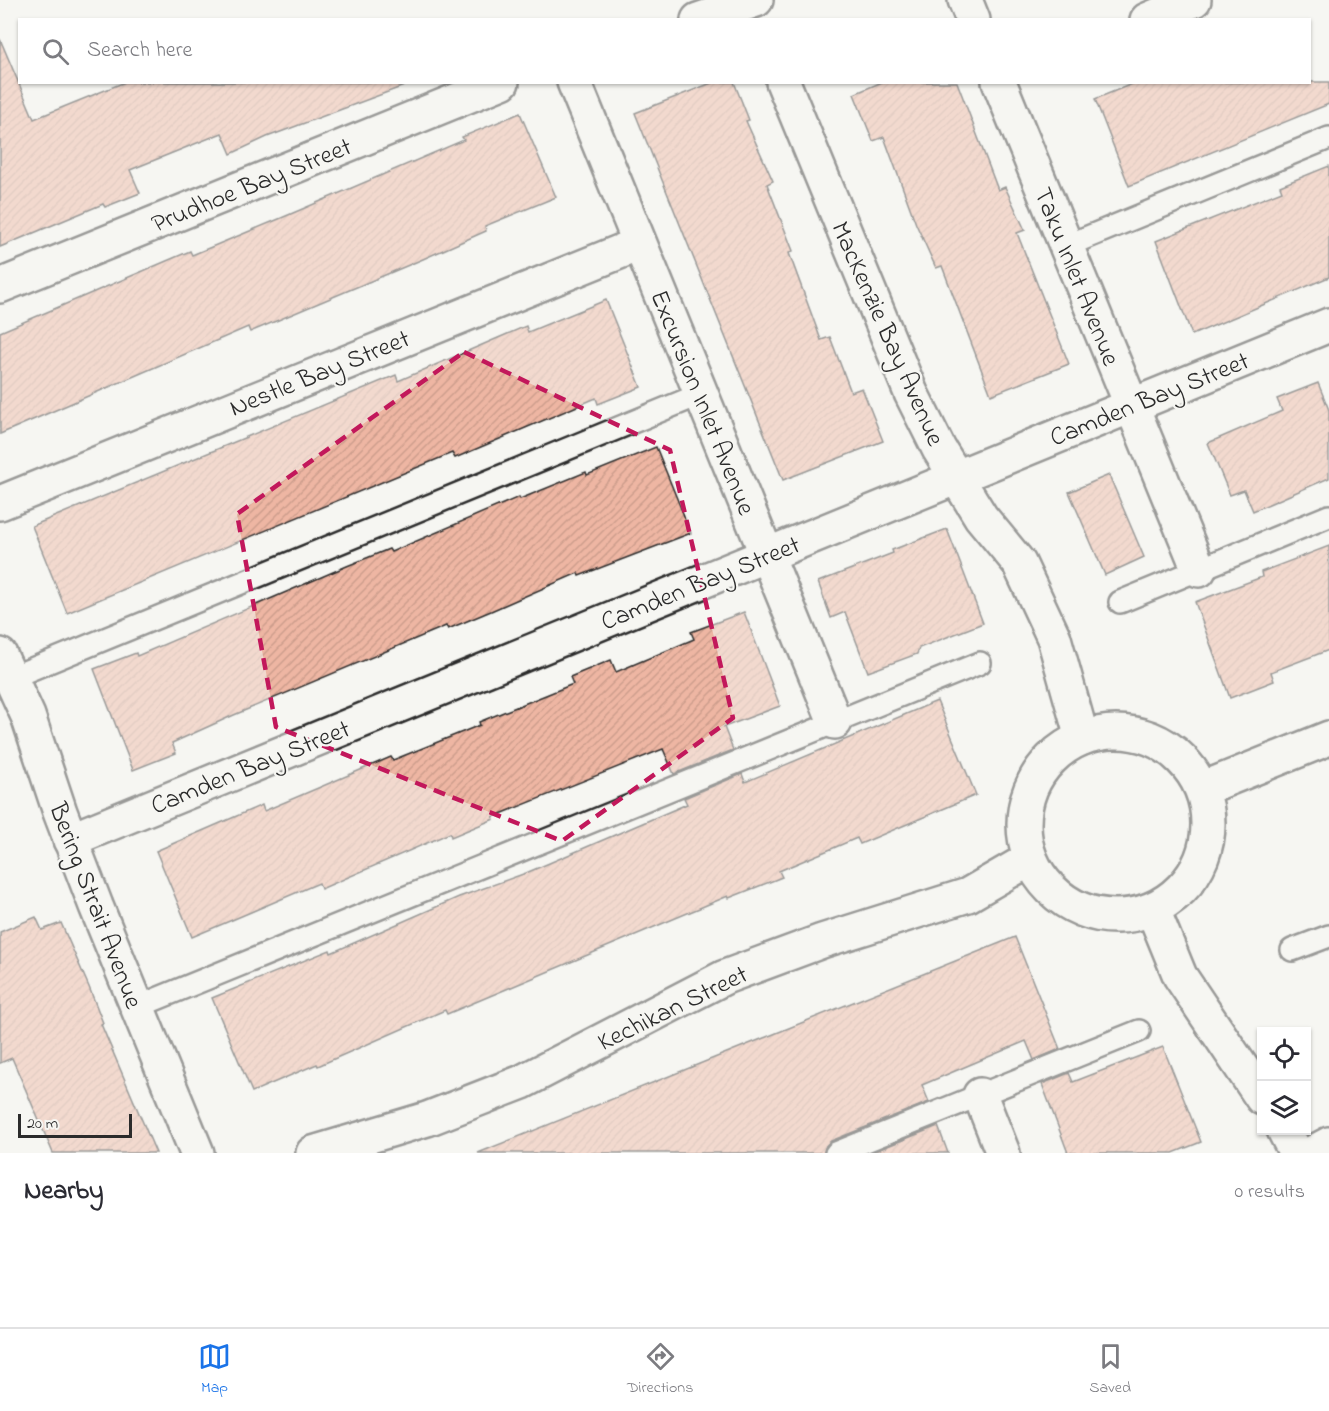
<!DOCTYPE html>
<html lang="en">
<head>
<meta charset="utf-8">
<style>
  :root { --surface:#fff; --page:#f2f2f3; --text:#2b2b33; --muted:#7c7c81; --line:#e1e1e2; --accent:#1a73e8 }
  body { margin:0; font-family:"Indie Flower",sans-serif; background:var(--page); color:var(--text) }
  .controls { position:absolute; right:18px; bottom:18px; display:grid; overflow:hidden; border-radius:0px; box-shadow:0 2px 4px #0004 }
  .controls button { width:54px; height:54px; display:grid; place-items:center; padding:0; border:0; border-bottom:2px solid var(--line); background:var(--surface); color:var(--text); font:30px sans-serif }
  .scale { position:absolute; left:18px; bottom:15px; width:114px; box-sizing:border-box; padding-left:6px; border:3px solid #2b2b2b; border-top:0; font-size:16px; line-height:21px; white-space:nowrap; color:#2b2b2b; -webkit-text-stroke:4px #f6f6f2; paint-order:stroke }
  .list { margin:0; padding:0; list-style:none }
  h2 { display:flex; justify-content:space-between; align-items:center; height:78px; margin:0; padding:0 24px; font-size:26px }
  h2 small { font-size:20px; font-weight:400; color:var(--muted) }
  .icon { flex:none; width:33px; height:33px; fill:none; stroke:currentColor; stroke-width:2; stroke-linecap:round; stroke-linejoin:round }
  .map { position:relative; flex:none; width:1329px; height:1153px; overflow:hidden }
  .search { position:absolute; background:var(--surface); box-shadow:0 2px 4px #0004; left:18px; right:18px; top:18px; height:66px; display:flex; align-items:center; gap:15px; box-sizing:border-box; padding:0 21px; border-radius:0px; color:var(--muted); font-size:22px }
  .sheet { height:174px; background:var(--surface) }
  nav { display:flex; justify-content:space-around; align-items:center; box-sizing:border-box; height:84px; border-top:2px solid var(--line); background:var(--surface); font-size:16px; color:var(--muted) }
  nav a { display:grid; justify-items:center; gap:3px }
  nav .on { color:var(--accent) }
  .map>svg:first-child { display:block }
  .building { fill:url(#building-hatch); stroke:#2b2b2b; stroke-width:1.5 }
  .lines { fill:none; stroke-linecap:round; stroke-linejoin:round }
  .lane-casing { stroke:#2b2b2b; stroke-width:26 }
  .street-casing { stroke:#2b2b2b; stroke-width:38 }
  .lane { stroke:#f6f6f2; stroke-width:21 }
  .street { stroke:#f6f6f2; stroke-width:33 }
  .marked { fill:none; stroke:#c2185b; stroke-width:4.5; stroke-dasharray:12 8; stroke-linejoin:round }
  .labels { text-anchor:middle; stroke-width:4.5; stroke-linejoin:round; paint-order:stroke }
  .street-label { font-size:26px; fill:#2b2b2b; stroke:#f6f6f2 }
</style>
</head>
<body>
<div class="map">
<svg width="1329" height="1153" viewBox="0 0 1329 1153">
  <defs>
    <pattern id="building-hatch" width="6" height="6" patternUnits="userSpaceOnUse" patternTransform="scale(1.5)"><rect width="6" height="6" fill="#eeb6a3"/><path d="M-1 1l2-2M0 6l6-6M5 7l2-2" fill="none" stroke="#cc9d8c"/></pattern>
  </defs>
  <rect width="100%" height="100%" fill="#f6f6f2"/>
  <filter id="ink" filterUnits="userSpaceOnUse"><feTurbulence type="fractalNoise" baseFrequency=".0167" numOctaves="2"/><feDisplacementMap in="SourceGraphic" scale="12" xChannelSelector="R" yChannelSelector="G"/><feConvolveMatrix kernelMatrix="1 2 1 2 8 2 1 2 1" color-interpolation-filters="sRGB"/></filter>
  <g filter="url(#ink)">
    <!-- building -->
    <g class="building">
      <polygon points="0,39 34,119 125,82 403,82 404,86 267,137 231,154 222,133 130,170 140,193 105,207 103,204 0,247"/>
      <polygon points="714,82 734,82 749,120 746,121 773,181 767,184 793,251 789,253 821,340 830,337 851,392 862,388 883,441 783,480 635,113"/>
      <polygon points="882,82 957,82 998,190 1005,187 1025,230 1017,233 1069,364 991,395 942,266 936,268 916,224 884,137 873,141 854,94"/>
      <polygon points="1137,82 1329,82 1329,104 1129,186 1095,99"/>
      <polygon points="520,113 556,197 485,226 486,231 423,259 250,332 248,327 0,434 0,332 190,251 192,255 279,219 464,140 462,137"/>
      <polygon points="1329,166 1329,277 1192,335 1156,241 1282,191 1280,186"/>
      <polygon points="606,300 641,387 598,404 596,398 455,458 452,453 67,613 32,526 396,375 398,381 526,326 528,332"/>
      <polygon points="1318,383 1329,410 1329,478 1253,511 1244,490 1230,495 1208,443 1282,411 1277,399"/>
      <polygon points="656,447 691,533 579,576 578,573 491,611 448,629 446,626 234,715 172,743 176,753 133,770 94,669 136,653 137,656 347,566 389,549 391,552 519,497 520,499 586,472 587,475"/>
      <polygon points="1109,475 1144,557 1105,575 1069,492"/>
      <polygon points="947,529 983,623 919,648 917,654 868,672 845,612 831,618 818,582 893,553 892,550"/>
      <polygon points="1329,546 1329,650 1271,672 1274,681 1230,698 1195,602 1262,577 1261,572"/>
      <polygon points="744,612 780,706 724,727 733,750 674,774 663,749 493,817 494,819 451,837 450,833 321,889 319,883 192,937 156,851 262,805 264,811 391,757 393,760 480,725 479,722 573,684 570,677 611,660 616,672 694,639 691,632"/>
      <polygon points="937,701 976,795 860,844 857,838 779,871 782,877 729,898 728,896 447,1014 445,1010 318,1066 317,1064 252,1092 212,998 330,950 331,953 459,897 526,873 687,804 684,798 742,774 745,782"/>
      <polygon points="36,917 42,930 61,923 89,987 103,1023 101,1024 156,1153 53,1153 12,1058 0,1063 0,932"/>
      <polygon points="1015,937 1060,1049 1034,1060 1026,1041 922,1085 929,1102 831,1141 826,1146 824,1153 478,1153"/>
      <polygon points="1163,1047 1201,1142 1173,1153 1068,1153 1042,1084 1069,1073 1073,1082"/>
      <polygon points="938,1126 948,1153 870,1153"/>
    </g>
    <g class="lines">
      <defs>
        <g id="lane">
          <polyline points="1066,246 1329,138"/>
          <polyline points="1120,602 1329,516"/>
          <polyline points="10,678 701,394"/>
          <polyline points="1292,950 1329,936"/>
          <polyline points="137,1007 980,663"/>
          <polyline points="836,1153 1139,1031"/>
        </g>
        <g id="street">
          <polyline points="965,0 973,20"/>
          <polyline points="698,20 756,0"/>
          <polyline points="1147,20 1194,0"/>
          <polyline points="574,82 835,722"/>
          <polyline points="783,82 911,393 939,449 981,517 1019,563 1054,638 1082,738"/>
          <polyline points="999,82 1199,570"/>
          <polyline points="0,286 502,82"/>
          <polyline points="0,503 639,244"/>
          <polyline points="0,655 28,716 60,812 96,906 197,1153"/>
          <circle cx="1116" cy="824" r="92"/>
          <polyline points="1202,789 1329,738"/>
          <polyline points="70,840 1329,325"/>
          <polyline points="1153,910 1180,976 1262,1098"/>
          <polyline points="980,1095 1003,1153"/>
          <polyline points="1284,1130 1296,1153"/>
          <polyline points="313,1153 427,1119 522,1082 725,977 822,941 968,895 1030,859"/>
          <polyline points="1312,1153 1329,1144"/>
        </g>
      </defs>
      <!-- lane casing -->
      <use href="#lane" class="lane-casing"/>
      <!-- street casing -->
      <use href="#street" class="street-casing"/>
      <!-- lane -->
      <use href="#lane" class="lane"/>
      <!-- street -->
      <use href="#street" class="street"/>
    </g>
  </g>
  <!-- marked area -->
  <path d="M0 0H1329V1153H0ZM 464,352 L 670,450 L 733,718 L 562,841 L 276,727 L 237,514 Z" fill="#f6f6f2" fill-opacity=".55" fill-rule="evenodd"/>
  <path class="marked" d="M 464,352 L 670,450 L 733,718 L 562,841 L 276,727 L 237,514 Z"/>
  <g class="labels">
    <!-- street labels -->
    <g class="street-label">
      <text transform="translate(251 184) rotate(-22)" y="9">Prudhoe Bay Street</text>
      <text transform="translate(1078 276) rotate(68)" y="9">Taku Inlet Avenue</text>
      <text transform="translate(889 333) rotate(66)" y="9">MacKenzie Bay Avenue</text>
      <text transform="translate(319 372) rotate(-22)" y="9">Nestle Bay Street</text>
      <text transform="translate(1149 398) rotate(-22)" y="9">Camden Bay Street</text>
      <text transform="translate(704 402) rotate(68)" y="9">Excursion Inlet Avenue</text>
      <text transform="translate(700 582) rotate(-22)" y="9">Camden Bay Street</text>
      <text transform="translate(250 766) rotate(-22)" y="9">Camden Bay Street</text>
      <text transform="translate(97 905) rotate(69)" y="9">Bering Strait Avenue</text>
      <text transform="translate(672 1007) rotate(-26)" y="9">Kechikan Street</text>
    </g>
  </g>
</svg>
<div class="controls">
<button><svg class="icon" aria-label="locate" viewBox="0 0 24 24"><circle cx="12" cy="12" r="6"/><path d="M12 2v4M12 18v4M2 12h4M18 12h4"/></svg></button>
<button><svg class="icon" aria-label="layers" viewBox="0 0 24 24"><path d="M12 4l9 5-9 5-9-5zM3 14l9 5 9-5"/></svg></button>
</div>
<div class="scale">20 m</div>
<div class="search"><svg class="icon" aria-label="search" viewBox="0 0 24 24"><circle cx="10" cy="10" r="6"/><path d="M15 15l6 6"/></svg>Search here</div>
</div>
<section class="sheet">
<h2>Nearby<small>0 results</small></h2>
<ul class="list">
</ul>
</section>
<nav>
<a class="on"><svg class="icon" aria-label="map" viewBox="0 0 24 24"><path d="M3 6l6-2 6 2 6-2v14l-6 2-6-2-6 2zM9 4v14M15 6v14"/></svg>Map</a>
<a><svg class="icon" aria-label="directions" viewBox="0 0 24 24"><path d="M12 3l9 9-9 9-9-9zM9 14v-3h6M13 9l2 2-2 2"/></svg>Directions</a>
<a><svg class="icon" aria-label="saved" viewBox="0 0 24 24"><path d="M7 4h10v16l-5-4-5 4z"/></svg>Saved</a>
</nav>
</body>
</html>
